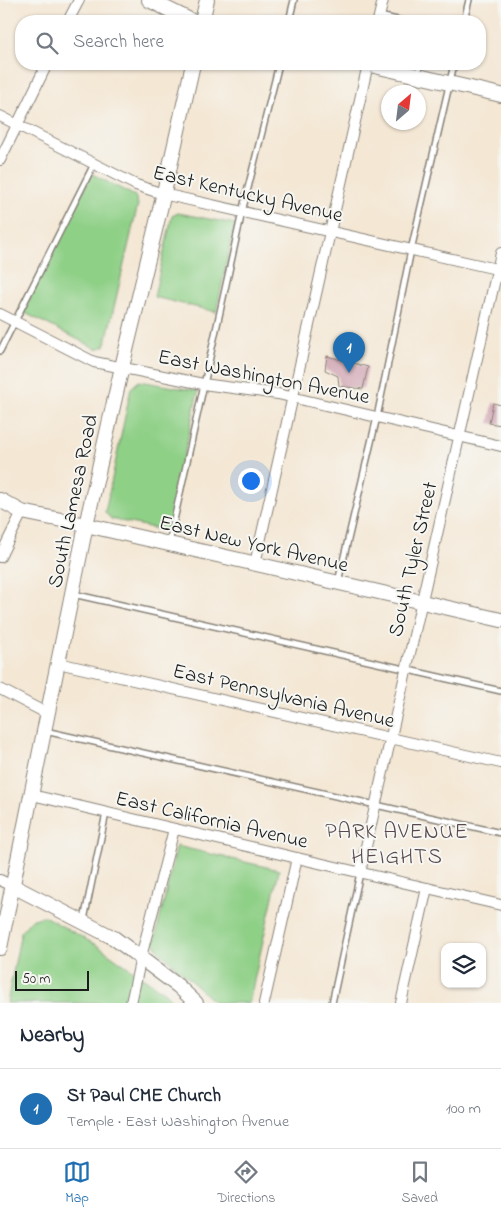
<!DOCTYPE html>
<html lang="en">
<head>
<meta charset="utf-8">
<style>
  :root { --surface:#fff; --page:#f2f2f3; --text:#1f2937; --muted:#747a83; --line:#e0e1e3; --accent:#1f6fb2 }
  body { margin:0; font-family:"Indie Flower",sans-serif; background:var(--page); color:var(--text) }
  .controls { position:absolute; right:15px; bottom:15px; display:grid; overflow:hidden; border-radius:10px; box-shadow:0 1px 4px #0004 }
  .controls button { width:45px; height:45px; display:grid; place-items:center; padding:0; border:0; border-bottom:1px solid var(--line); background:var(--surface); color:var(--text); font:25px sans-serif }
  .compass { position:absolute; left:381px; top:85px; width:45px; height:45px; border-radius:50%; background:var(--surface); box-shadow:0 1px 4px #0004; rotate:28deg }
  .scale { position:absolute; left:15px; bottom:12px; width:74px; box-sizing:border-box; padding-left:5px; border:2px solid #1c1c1c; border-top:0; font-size:14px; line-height:18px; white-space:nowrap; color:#1c1c1c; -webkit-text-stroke:4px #f6f6f2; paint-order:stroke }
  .you { position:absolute; left:250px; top:480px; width:18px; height:18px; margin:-12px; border:4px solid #fff; border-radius:50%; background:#1a73e8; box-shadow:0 0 0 8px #1a73e833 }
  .badge { display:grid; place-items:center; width:32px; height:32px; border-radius:50%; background:var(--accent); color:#fff; font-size:16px; font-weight:700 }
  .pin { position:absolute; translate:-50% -41px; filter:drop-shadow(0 1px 2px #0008) }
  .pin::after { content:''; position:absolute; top:26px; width:18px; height:15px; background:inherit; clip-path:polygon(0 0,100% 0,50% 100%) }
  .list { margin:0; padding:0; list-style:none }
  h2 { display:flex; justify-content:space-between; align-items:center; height:65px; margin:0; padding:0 20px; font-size:21px }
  h2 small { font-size:16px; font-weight:400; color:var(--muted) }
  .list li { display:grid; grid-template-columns:32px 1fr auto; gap:15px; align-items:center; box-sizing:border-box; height:80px; padding:0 20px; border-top:1px solid var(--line) }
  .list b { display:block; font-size:19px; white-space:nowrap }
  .list p { margin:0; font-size:16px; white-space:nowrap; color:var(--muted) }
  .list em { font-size:16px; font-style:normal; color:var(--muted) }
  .icon { flex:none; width:28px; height:28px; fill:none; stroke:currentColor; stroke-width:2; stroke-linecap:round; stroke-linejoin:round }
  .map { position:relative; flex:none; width:501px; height:1003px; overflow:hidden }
  .search { position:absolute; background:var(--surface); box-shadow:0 1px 4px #0004; left:15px; right:15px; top:15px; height:55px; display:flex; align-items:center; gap:12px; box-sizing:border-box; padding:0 18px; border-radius:20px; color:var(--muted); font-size:19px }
  .sheet { height:145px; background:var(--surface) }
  nav { display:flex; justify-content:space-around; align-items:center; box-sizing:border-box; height:70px; border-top:1px solid var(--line); background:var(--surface); font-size:14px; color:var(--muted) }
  nav a { display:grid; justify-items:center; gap:2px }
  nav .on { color:var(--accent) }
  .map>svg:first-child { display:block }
  .grass { fill:#8fd087; stroke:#567652 }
  .building { fill:#ce9eae }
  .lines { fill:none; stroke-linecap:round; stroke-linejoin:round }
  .lane-casing { stroke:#888278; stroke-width:8 }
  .street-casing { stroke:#888278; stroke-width:12 }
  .secondary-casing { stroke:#888278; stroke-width:16 }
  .lane { stroke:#fff; stroke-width:5 }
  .street { stroke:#fff; stroke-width:10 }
  .secondary { stroke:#fff; stroke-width:14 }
  .labels { text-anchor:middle; stroke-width:4; stroke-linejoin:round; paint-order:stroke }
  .street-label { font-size:21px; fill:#1c1c1c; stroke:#f6f6f2 }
  .neighbourhood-label { font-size:22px; letter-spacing:1px; fill:#5a4a4f; stroke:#f6f6f2 }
</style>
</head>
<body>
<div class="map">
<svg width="501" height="1003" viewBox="0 0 501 1003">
  <rect width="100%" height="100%" fill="#f6f6f2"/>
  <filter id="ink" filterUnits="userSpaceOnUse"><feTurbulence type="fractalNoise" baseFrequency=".02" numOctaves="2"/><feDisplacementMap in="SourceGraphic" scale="10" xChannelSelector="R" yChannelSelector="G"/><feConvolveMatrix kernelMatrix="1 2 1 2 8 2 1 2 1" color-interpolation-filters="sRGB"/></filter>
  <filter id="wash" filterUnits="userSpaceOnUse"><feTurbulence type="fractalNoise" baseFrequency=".0096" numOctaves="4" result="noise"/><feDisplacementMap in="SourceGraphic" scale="20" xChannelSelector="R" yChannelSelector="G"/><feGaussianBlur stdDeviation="1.12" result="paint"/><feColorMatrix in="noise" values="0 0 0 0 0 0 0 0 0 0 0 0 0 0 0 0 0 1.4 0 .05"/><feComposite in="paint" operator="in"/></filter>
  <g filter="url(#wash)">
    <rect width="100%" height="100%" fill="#f4e7d4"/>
    <!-- grass -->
    <g class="grass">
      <polygon points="92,174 135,196 138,204 105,346 97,349 23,312"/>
      <polygon points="178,213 235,224 216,312 154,297 172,216"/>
      <polygon points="139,381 198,391 168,531 111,519 105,512 131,388"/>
      <polygon points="177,846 279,870 249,1003 215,1003 159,951 154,943"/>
      <polygon points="44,916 98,946 165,993 175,1003 7,1003 21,932 31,920"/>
    </g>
    <g id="blocks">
      <!-- building -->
      <g class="building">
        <polygon points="327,356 368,367 363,389 339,386 338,376 325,370"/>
        <polygon points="493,403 501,405 501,425 489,423"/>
      </g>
    </g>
  </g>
  <g filter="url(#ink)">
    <use href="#blocks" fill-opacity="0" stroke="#888278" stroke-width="1"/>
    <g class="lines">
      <defs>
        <g id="lane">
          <polyline points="379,16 402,21"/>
          <polyline points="289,21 294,0"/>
          <polyline points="464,21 469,0"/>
          <polyline points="418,75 420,64"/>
          <polyline points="0,351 94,164"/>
          <polyline points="169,543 242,212 279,64"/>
          <polyline points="338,582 377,417 411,250 454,64"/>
          <polyline points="73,594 501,691"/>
          <polyline points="45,731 501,833"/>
          <polyline points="84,920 106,813"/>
          <polyline points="332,1003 360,873"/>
        </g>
        <g id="street">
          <polyline points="68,21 79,0"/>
          <polyline points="378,21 383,0"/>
          <polyline points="0,116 136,185 163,194 501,270"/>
          <polyline points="0,160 47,64"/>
          <polyline points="0,314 94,362 203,384 278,394 501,446"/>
          <polyline points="0,557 22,512"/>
          <polyline points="255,564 368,64"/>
          <polyline points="58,663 501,763"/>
          <polyline points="0,689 48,714"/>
          <polyline points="32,795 297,858 501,905"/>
          <polyline points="360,873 501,253"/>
          <polyline points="0,880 13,886"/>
          <polyline points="131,1003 141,957 174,829"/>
          <polyline points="264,1003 297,858"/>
          <polyline points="401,1003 427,888"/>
        </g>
        <g id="secondary">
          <polyline points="149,0 192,21"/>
          <polyline points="202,21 207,0"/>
          <polyline points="366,64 501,95"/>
          <polyline points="0,500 22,512 86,525 501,620"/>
          <polyline points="13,886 114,938 178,986 196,1003"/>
          <polyline points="0,948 86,525 122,367 163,197 193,64"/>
        </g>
      </defs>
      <!-- lane casing -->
      <use href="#lane" class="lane-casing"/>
      <!-- street casing -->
      <use href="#street" class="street-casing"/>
      <!-- secondary casing -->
      <use href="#secondary" class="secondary-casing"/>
      <!-- lane -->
      <use href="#lane" class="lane"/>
      <!-- street -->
      <use href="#street" class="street"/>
      <!-- secondary -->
      <use href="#secondary" class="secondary"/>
    </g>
  </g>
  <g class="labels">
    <!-- street labels -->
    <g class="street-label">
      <text transform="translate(248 193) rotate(13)" y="7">East Kentucky Avenue</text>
      <text transform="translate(264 376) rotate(11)" y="7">East Washington Avenue</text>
      <text transform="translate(72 501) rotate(-78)" y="7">South Lamesa Road</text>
      <text transform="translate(254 543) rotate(13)" y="7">East New York Avenue</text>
      <text transform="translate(412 559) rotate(-77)" y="7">South Tyler Street</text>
      <text transform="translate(284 695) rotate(13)" y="7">East Pennsylvania Avenue</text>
      <text transform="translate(212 819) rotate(13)" y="7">East California Avenue</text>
    </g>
    <!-- neighbourhood labels -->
    <g class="neighbourhood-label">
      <text x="397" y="838">PARK AVENUE<tspan x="397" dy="25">HEIGHTS</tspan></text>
    </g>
  </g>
</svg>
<div class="controls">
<button><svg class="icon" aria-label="layers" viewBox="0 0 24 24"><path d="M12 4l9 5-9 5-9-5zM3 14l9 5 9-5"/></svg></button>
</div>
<svg class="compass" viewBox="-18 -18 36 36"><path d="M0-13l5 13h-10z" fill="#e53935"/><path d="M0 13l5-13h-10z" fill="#747a83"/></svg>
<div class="scale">50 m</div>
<div class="you"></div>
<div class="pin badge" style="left:349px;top:373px">1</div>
<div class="search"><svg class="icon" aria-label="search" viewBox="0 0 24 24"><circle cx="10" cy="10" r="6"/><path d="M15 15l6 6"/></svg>Search here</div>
</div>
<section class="sheet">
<h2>Nearby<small></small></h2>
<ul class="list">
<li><span class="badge">1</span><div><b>St Paul CME Church</b><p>Temple · East Washington Avenue</p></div><em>100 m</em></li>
</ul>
</section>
<nav>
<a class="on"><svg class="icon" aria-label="map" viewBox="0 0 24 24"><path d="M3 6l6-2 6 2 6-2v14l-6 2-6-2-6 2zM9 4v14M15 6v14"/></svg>Map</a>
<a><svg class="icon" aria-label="directions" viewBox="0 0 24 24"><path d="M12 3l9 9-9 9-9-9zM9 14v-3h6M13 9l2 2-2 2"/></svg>Directions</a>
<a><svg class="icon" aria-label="saved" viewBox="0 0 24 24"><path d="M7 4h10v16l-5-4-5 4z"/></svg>Saved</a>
</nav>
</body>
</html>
